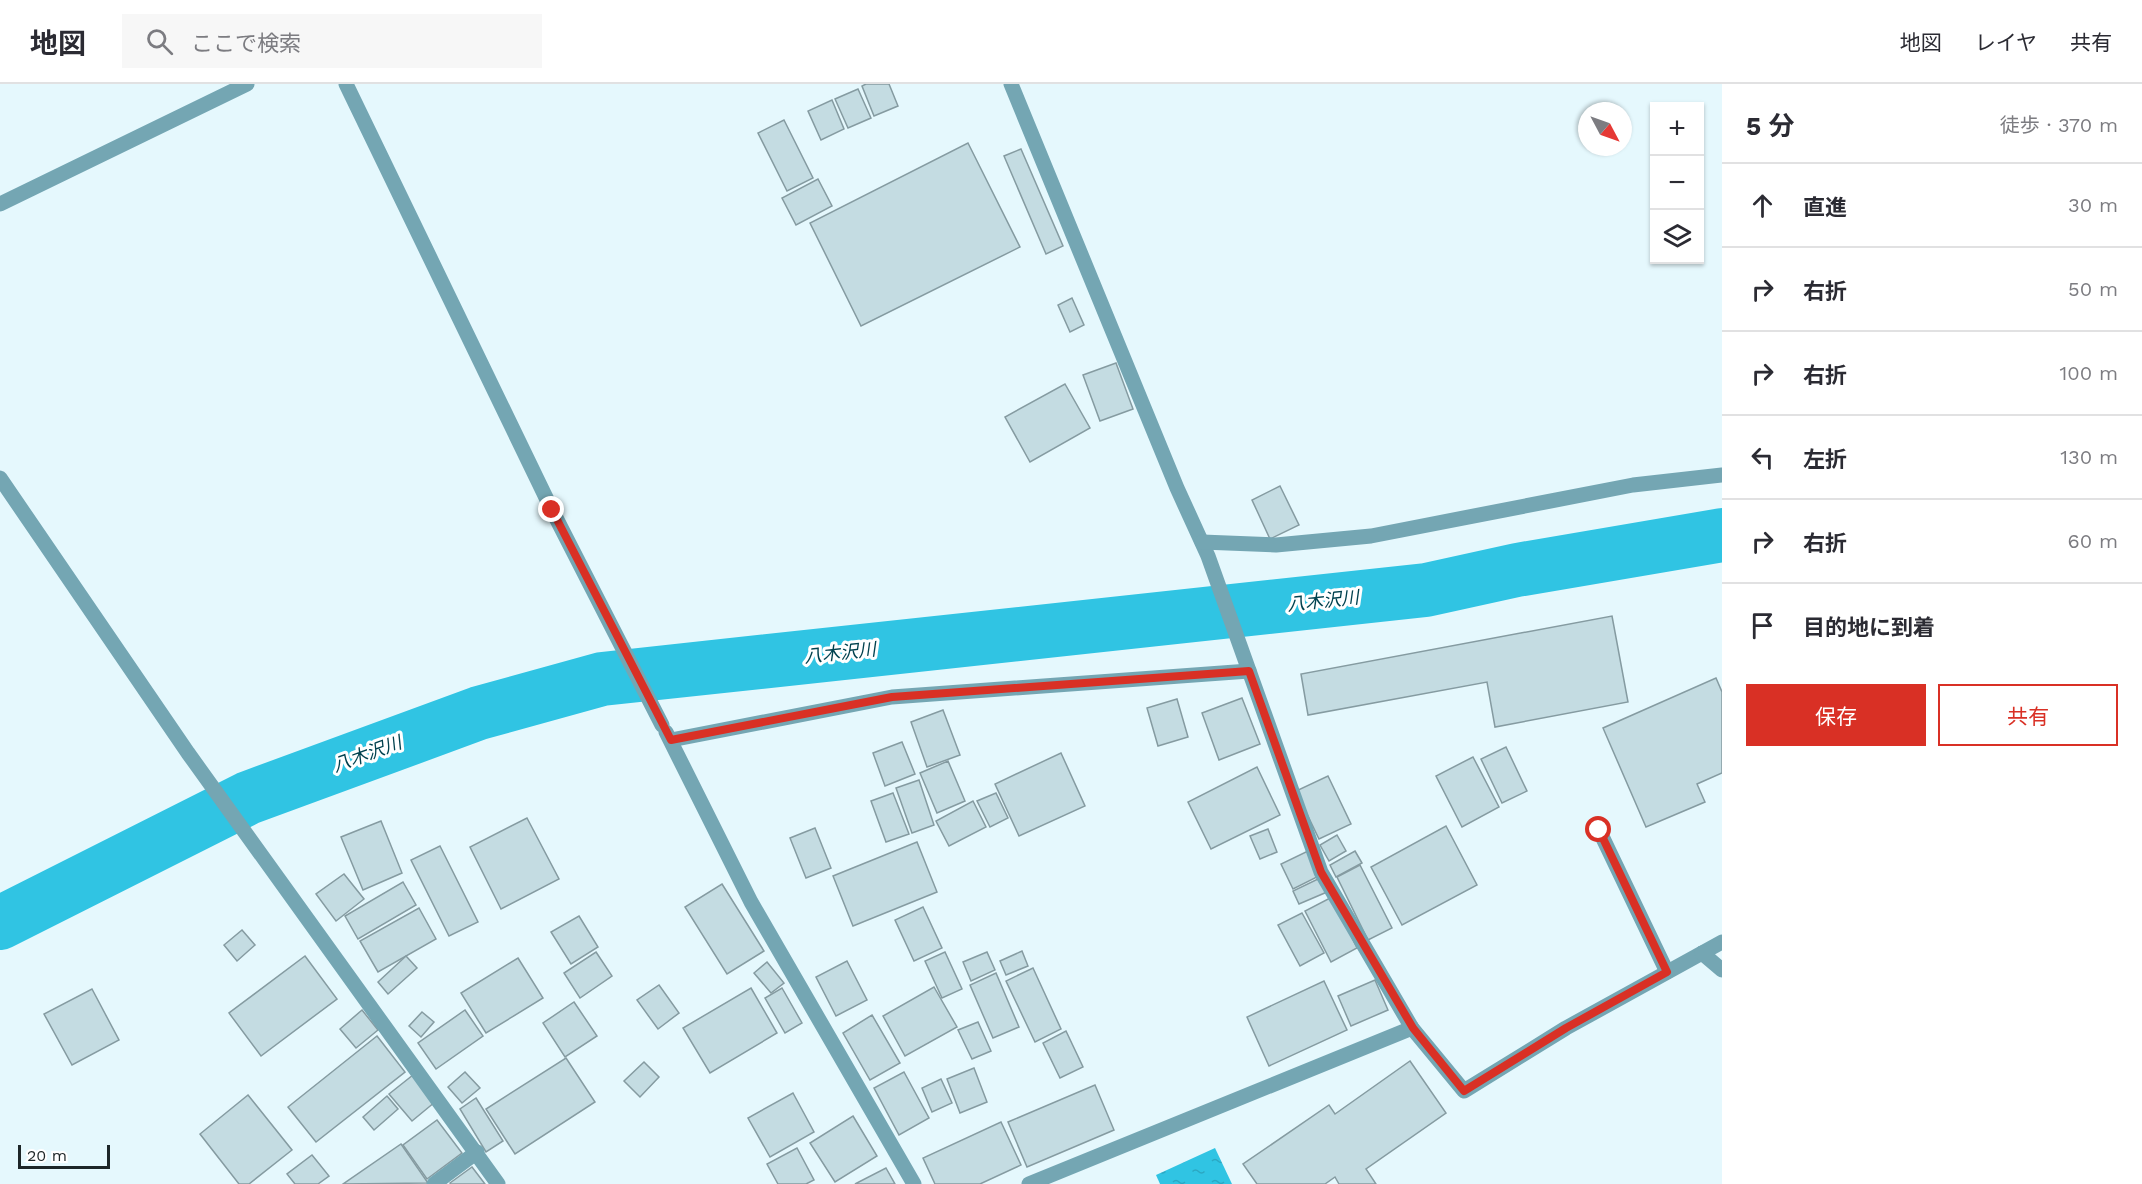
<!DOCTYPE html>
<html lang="ja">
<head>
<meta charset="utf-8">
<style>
  :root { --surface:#fff; --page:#f7f7f7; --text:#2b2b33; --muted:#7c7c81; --line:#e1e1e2; --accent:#d93025 }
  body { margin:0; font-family:"Work Sans","Noto Sans JP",sans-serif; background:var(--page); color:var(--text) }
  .controls { position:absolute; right:18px; top:18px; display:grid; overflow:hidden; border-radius:0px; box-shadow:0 2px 4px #0004 }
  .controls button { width:54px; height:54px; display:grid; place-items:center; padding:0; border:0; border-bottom:2px solid var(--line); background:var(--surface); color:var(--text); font:30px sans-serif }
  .compass { position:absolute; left:1578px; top:18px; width:54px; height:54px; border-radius:50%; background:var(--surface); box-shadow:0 2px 4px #0004; rotate:131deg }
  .scale { position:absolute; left:18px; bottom:15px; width:92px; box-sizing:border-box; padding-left:6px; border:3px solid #1d2628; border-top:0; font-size:16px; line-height:21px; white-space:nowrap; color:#1d2628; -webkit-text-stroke:4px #fff; paint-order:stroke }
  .stop { position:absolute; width:18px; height:18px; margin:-14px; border:4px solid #d93025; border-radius:50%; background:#fff }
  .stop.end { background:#d93025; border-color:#fff; box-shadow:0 2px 6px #0008 }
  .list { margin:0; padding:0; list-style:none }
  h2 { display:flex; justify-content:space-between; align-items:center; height:78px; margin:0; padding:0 24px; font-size:26px }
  h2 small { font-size:20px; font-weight:400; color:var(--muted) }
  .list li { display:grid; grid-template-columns:39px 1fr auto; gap:18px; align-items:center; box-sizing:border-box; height:84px; padding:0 24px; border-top:2px solid var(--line) }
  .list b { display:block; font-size:22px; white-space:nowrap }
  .list em { font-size:20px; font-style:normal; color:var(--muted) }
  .actions { display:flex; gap:12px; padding:18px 24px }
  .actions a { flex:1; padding:14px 0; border:2px solid var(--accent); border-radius:0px; text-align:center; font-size:21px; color:var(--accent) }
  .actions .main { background:var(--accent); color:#fff }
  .icon { flex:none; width:33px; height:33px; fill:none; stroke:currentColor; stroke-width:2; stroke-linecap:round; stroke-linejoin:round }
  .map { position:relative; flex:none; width:1722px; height:1100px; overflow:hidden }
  header { display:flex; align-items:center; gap:36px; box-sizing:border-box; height:84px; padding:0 30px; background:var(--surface); border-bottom:2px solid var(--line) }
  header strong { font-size:28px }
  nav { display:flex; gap:33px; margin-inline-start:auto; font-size:21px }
  .search { width:420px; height:54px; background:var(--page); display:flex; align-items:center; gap:15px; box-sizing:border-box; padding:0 21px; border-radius:0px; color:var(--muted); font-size:22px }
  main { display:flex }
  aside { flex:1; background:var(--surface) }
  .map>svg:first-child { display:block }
  .water { fill:url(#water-ripples) }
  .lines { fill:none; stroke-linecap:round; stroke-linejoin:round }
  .river { stroke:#30c4e3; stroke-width:54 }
  .building { fill:#c4dce2; stroke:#859ba1; stroke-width:1.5 }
  .minor { stroke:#74a6b3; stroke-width:15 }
  .tertiary { stroke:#74a6b3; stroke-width:15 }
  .route { stroke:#d93025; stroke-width:8 }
  .labels { text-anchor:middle; stroke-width:6; stroke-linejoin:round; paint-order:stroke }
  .water-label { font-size:18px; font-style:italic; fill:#01424f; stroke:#fff }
</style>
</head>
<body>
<header>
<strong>地図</strong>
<div class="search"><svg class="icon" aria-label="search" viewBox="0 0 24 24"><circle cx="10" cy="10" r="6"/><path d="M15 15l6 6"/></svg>ここで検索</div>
<nav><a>地図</a><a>レイヤ</a><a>共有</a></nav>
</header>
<main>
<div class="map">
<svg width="1722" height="1100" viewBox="0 0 1722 1100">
  <defs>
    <pattern id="water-ripples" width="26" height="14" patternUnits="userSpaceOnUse" patternTransform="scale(1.5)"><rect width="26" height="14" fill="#30c4e3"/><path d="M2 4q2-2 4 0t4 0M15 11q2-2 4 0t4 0" fill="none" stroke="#2aa8c3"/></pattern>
  </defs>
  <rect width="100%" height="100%" fill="#e5f8fd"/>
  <!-- water -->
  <polygon class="water" points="1215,1064 1232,1100 1160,1100 1156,1091"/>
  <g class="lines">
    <!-- river -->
    <polyline class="river" points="0,839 248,714 479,629 602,595 1426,506 1517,486 1722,451"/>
  </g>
  <!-- building -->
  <g class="building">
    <polygon points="866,0 889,0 898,22 874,32 862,2"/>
    <polygon points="858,5 871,34 848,44 835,15"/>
    <polygon points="832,16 844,45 821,56 808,27"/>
    <polygon points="784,36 813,94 787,107 758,49"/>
    <polygon points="968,59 1020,163 861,242 810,139"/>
    <polygon points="1021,65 1063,162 1046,170 1004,72"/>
    <polygon points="818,95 832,122 796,141 782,114"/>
    <polygon points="1072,214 1084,241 1070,248 1058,221"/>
    <polygon points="1116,279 1133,325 1100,337 1083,291"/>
    <polygon points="1065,300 1090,344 1030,378 1005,333"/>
    <polygon points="1280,402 1299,441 1270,455 1252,416"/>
    <polygon points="1612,532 1628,618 1495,643 1487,598 1308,631 1301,590"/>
    <polygon points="1716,594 1722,608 1722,689 1697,700 1705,718 1646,743 1603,644"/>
    <polygon points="1242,614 1260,660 1219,676 1202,629"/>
    <polygon points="1177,615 1188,653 1158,662 1147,624"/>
    <polygon points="943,626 960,671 927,683 911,638"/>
    <polygon points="902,658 915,690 885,702 873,669"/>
    <polygon points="1506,663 1527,707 1502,719 1481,675"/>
    <polygon points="1061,669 1085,722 1019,752 995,700"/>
    <polygon points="1473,673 1499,723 1462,743 1436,692"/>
    <polygon points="948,677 965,717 937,729 920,689"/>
    <polygon points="1257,683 1280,731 1211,765 1188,718"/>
    <polygon points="1328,692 1351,740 1319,755 1296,707"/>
    <polygon points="919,696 934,741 912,749 896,704"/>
    <polygon points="893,709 909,750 886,758 871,717"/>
    <polygon points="996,709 1008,734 990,743 977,717"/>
    <polygon points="973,717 986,743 949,762 936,737"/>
    <polygon points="527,734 559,795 501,825 470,763"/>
    <polygon points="381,737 402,789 363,806 341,753"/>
    <polygon points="1446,742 1477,801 1402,841 1371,783"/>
    <polygon points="815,744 831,784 806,794 790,754"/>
    <polygon points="1268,745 1277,768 1260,775 1250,752"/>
    <polygon points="1337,751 1346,767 1329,777 1320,761"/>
    <polygon points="917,758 937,808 853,842 833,792"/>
    <polygon points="440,762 478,838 449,852 411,776"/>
    <polygon points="1308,767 1319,792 1293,805 1281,780"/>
    <polygon points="1355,767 1362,779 1336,793 1330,781"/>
    <polygon points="1360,781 1392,844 1368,856 1337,793"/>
    <polygon points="344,790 364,815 336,837 316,810"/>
    <polygon points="1320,794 1327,808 1299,820 1293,807"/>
    <polygon points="403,798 416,821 358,855 345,832"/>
    <polygon points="722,800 764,867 727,890 685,823"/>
    <polygon points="1332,813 1357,864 1331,878 1305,827"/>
    <polygon points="923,823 942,864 914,877 895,836"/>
    <polygon points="419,824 436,855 378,888 360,857"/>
    <polygon points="1302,829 1324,869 1300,882 1278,841"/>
    <polygon points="579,832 598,863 571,880 551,848"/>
    <polygon points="242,846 255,861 237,877 224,861"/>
    <polygon points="1022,867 1028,882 1006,891 1000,877"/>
    <polygon points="596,868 612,892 580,914 564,889"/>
    <polygon points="945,868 962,905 942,914 925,877"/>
    <polygon points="987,868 995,886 971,897 963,878"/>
    <polygon points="305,872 337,915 261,972 229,929"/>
    <polygon points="406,872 417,884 388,910 378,898"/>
    <polygon points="518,874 543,914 486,949 461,909"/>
    <polygon points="847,877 867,916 836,932 816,893"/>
    <polygon points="767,878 784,899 771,909 754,889"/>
    <polygon points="1033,884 1061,945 1035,958 1006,897"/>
    <polygon points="996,889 1019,943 993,954 970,901"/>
    <polygon points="1375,896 1388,926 1351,942 1338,912"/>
    <polygon points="1324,897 1347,946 1269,982 1247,933"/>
    <polygon points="659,901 679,929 658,945 637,916"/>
    <polygon points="934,903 957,943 905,972 883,932"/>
    <polygon points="751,904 777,949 710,989 683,944"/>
    <polygon points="782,904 802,939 785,949 765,914"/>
    <polygon points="92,905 119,956 72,981 44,930"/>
    <polygon points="574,918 597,952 565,973 543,939"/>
    <polygon points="362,926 378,946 356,964 340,945"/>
    <polygon points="465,926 483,952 436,985 418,959"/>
    <polygon points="422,928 434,938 421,953 409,942"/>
    <polygon points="872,931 900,979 870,996 843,949"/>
    <polygon points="978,938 991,967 972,975 958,946"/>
    <polygon points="1066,947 1083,983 1060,994 1043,959"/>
    <polygon points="377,952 405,988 316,1058 288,1023"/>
    <polygon points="566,974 595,1018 515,1070 486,1025"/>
    <polygon points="1410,977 1446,1029 1366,1085 1376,1100 1339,1100 1335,1093 1325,1100 1257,1100 1243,1080 1329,1021 1335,1030"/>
    <polygon points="644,978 659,993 640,1013 624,997"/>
    <polygon points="974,984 987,1018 960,1029 947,995"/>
    <polygon points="465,988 480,1004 462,1019 448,1003"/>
    <polygon points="904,988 929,1034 899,1051 874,1004"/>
    <polygon points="413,991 435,1018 412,1037 389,1010"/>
    <polygon points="941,995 952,1019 932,1028 922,1004"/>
    <polygon points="1095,1001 1114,1046 1027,1083 1008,1038"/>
    <polygon points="793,1009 814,1048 770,1073 748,1034"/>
    <polygon points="248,1011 292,1066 249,1100 239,1100 200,1050"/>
    <polygon points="387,1012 398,1025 374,1046 363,1033"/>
    <polygon points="476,1014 503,1057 486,1068 460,1025"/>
    <polygon points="853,1032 877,1072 835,1098 810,1059"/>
    <polygon points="437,1036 462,1069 427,1095 403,1061"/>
    <polygon points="1001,1038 1021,1081 980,1100 935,1100 923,1074"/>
    <polygon points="401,1060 428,1099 343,1100"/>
    <polygon points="797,1064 814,1096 806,1100 778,1100 767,1080"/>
    <polygon points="312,1071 329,1092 318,1100 295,1100 287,1090"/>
    <polygon points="472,1083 485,1100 451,1100 450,1099"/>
    <polygon points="886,1084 895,1100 855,1100"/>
  </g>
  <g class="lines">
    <!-- minor -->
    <g class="minor">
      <polyline points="1011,0 1177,404 1208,472 1321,788 1412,944 1464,1007 1566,944 1722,858"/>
      <polyline points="0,394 188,669 498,1100"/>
      <polyline points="1202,458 1276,461 1371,452 1633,401 1722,391"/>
      <polyline points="666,648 751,818 914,1100"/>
      <polyline points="671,656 892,613 1249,587"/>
      <polyline points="1599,746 1667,888"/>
      <polyline points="1702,869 1722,886"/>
      <polyline points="434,1100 477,1068"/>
      <polyline points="1029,1100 1412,944"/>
    </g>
    <!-- tertiary -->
    <g class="tertiary">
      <polyline points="346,0 552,426 662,641"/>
      <polyline points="0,120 247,0"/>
    </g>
  </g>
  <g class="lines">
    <!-- route -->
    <polyline class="route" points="552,426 671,656 892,613 1249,587 1321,788 1413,944 1464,1007 1566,944 1667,888 1599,746"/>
  </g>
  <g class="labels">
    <!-- water labels -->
    <g class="water-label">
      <text transform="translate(1323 517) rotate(-6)" y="6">八木沢川</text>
      <text transform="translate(840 569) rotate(-6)" y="6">八木沢川</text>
      <text transform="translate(367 670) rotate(-20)" y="6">八木沢川</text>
    </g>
  </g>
</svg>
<div class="controls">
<button>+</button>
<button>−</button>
<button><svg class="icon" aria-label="layers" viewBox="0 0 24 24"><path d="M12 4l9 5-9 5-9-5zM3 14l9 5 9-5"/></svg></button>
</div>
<svg class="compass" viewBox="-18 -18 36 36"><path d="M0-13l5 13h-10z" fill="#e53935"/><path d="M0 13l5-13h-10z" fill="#7c7c81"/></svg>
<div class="scale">20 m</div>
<div class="stop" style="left:1599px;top:746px"></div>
<div class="stop end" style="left:552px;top:426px"></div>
</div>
<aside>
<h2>5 分<small>徒歩 · 370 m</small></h2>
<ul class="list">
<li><svg class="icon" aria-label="ahead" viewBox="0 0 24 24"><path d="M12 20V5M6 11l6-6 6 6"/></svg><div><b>直進</b></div><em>30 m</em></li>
<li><svg class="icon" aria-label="right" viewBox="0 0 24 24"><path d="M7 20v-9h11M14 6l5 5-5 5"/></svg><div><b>右折</b></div><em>50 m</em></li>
<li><svg class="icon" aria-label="right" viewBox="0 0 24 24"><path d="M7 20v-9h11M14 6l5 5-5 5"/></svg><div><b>右折</b></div><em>100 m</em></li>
<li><svg class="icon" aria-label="left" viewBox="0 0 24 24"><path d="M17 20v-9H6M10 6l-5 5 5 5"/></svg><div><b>左折</b></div><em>130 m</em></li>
<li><svg class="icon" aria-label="right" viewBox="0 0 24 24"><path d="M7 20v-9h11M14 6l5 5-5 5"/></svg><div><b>右折</b></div><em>60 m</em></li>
<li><svg class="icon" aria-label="arrive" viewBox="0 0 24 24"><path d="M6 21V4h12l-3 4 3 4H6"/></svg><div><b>目的地に到着</b></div></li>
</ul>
<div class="actions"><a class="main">保存</a><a>共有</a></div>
</aside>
</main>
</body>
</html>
